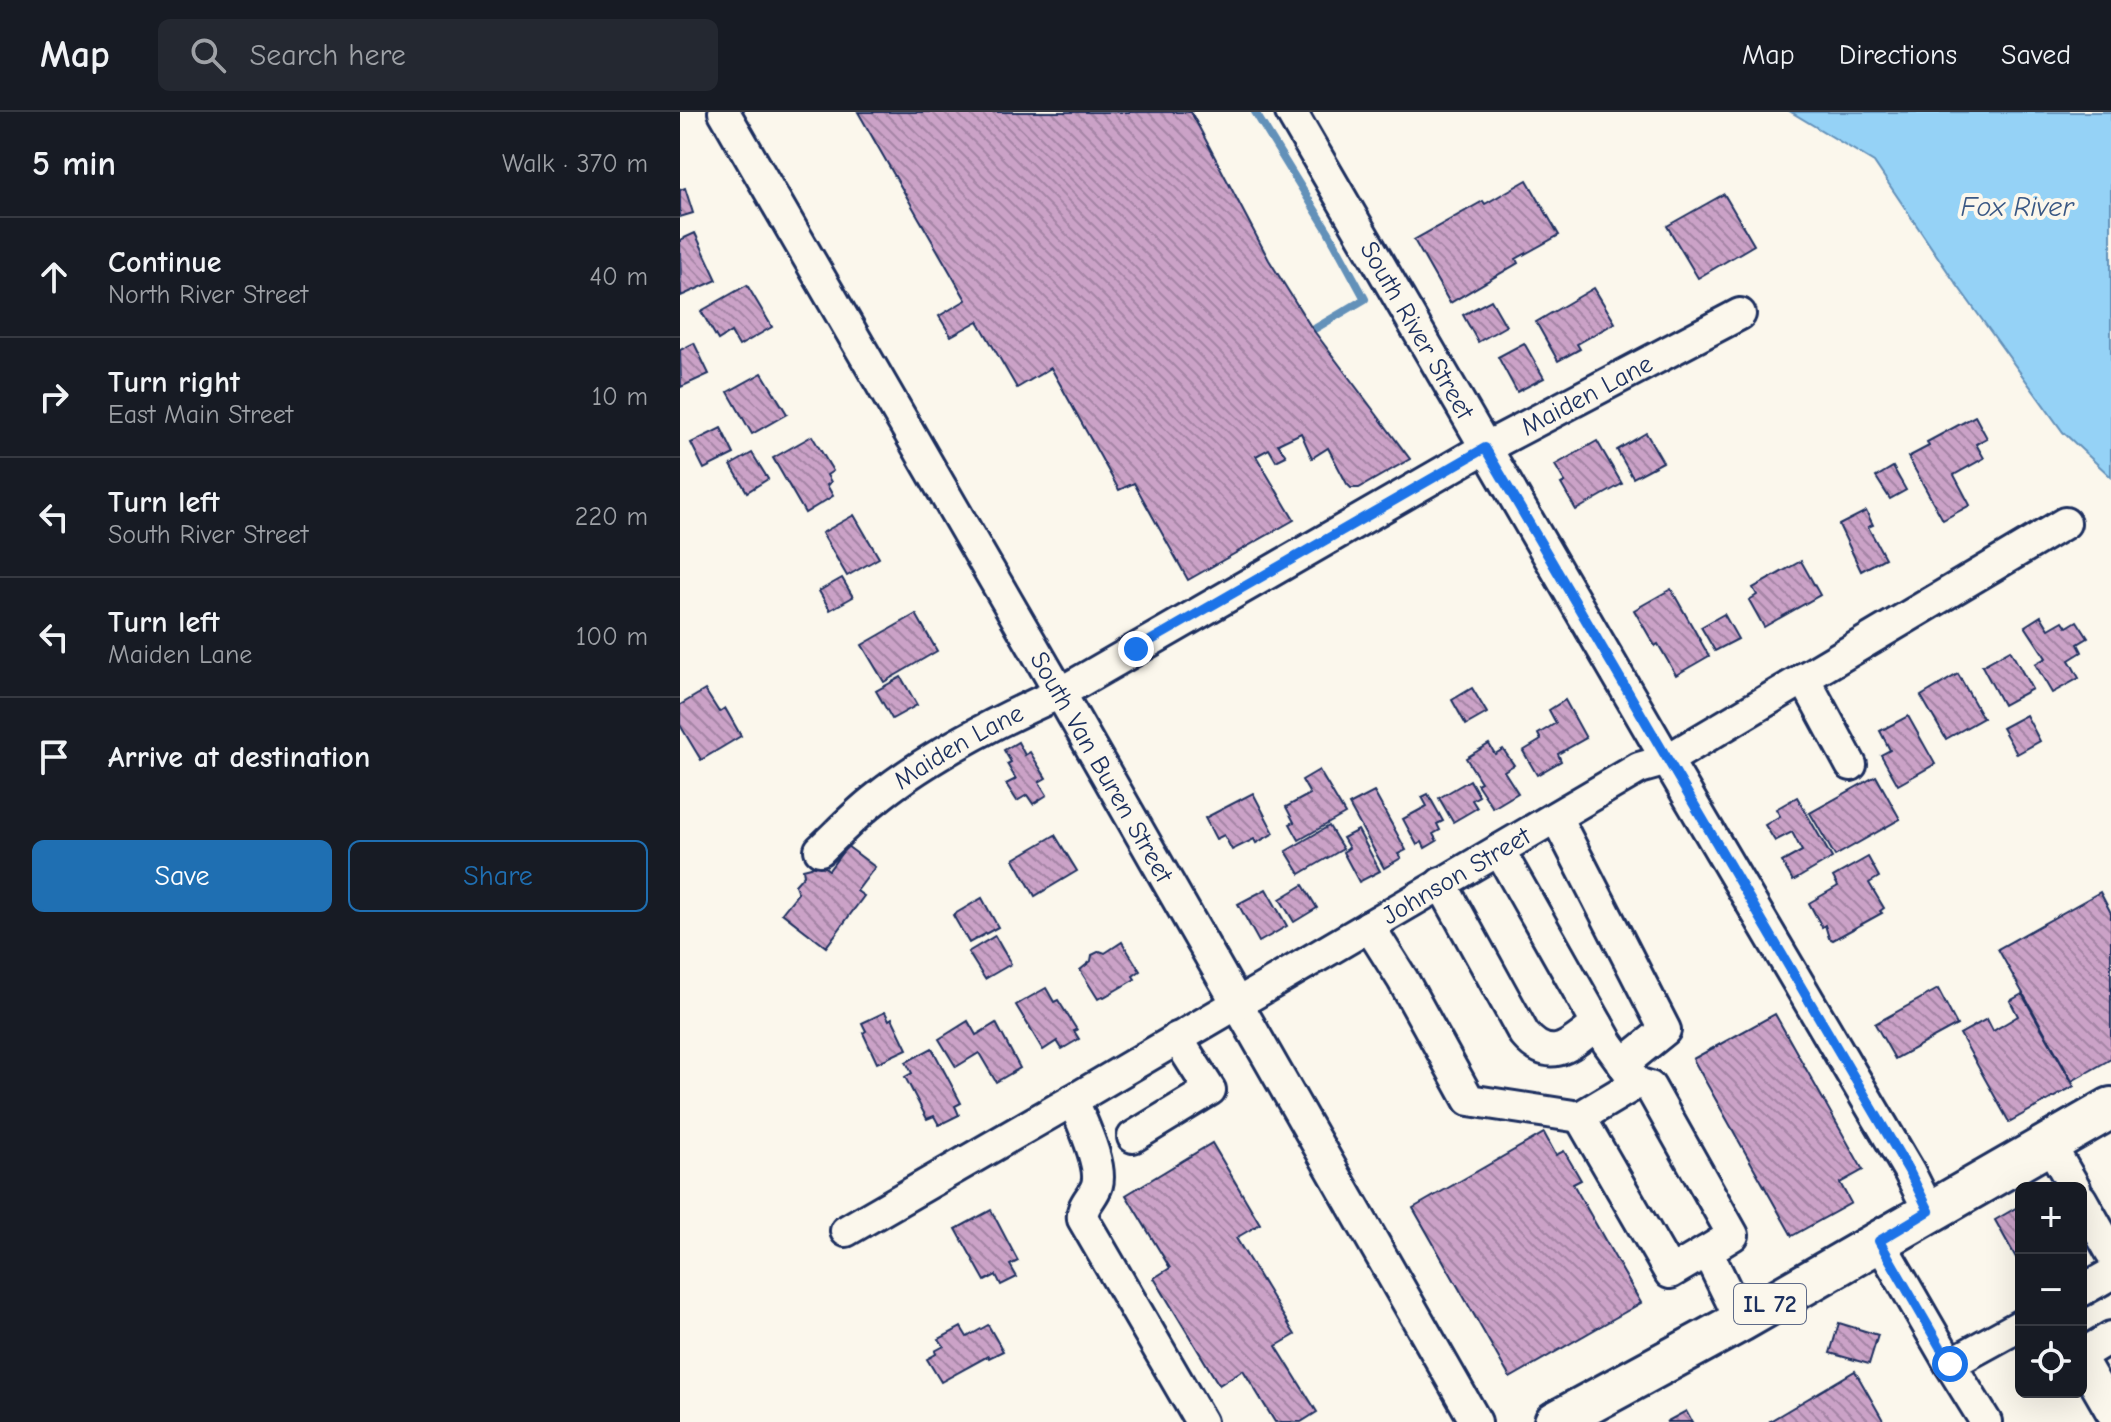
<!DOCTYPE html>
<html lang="en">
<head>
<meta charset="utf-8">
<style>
  :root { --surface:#171b24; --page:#242831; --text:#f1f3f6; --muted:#9ea1a6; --line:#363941; --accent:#1f6fb2 }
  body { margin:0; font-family:"Comic Neue",sans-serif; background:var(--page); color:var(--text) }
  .controls { position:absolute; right:24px; bottom:24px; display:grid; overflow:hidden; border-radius:12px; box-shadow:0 8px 32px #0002 }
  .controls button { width:72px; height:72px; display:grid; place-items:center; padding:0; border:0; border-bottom:2px solid var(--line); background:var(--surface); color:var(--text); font:40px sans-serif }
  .stop { position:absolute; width:24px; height:24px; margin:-18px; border:6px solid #1a73e8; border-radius:50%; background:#fff }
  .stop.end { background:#1a73e8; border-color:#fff; box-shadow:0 2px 8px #0008 }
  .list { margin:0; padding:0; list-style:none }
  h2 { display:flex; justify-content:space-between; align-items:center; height:104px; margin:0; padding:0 32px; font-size:34px }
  h2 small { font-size:26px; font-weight:400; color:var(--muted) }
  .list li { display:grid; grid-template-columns:52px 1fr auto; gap:24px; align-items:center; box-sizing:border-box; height:120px; padding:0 32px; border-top:2px solid var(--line) }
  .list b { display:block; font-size:30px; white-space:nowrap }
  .list p { margin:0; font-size:26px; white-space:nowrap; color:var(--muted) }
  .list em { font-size:26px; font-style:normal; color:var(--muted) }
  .actions { display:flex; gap:16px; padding:24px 32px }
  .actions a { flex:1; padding:18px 0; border:2px solid var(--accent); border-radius:12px; text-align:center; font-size:28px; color:var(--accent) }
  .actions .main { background:var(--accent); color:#fff }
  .icon { flex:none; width:44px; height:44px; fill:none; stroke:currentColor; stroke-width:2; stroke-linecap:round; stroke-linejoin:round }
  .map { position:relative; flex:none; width:1431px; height:1310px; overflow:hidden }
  header { display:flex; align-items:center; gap:48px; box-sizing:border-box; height:112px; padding:0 40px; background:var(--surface); border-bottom:2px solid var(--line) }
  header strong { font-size:38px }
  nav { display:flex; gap:44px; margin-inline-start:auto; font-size:28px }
  .search { width:560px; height:72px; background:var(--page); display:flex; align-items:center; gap:20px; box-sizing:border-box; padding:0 28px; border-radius:12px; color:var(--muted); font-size:30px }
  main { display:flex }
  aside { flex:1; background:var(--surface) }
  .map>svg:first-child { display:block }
  .water { fill:#95d2f6; stroke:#6491b9; stroke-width:2 }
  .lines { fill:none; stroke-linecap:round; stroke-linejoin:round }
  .stream { stroke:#6491b9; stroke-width:8 }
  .building { fill:url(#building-back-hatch); stroke:#1b2f5e; stroke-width:2 }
  .minor-casing { stroke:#1b2f5e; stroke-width:36 }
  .major-casing { stroke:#1b2f5e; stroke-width:46 }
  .minor { stroke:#fbf7ec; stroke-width:30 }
  .major { stroke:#fbf7ec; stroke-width:40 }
  .route { stroke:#1a73e8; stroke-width:10 }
  .labels { text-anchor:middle; stroke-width:8; stroke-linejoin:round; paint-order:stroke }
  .shield { fill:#fbf7ec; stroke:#5e6b89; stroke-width:2 }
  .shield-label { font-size:24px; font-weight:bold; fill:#1b2f5e }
  .street-label { font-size:26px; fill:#1b2f5e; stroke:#fbf7ec }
  .water-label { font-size:28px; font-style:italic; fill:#3a5884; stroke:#fbf7ec }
</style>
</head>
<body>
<header>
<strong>Map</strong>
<div class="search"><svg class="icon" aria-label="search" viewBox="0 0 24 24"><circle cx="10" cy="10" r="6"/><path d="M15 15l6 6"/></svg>Search here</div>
<nav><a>Map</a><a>Directions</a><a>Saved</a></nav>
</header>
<main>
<aside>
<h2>5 min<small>Walk · 370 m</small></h2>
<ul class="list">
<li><svg class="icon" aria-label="ahead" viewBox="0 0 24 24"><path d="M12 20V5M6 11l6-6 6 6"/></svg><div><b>Continue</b><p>North River Street</p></div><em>40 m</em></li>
<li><svg class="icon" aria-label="right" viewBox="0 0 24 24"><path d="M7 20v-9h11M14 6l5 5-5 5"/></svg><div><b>Turn right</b><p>East Main Street</p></div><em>10 m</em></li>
<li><svg class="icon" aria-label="left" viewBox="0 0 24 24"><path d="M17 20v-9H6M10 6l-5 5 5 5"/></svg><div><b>Turn left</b><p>South River Street</p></div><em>220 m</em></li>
<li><svg class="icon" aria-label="left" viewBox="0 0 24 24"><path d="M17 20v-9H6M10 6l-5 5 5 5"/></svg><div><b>Turn left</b><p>Maiden Lane</p></div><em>100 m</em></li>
<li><svg class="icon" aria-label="arrive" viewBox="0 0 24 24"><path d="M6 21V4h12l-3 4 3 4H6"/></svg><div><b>Arrive at destination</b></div></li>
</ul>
<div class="actions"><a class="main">Save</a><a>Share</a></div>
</aside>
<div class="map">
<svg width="1431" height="1310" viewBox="0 0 1431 1310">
  <defs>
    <pattern id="building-back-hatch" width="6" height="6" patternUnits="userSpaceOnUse" patternTransform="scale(2)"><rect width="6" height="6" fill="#cba2c7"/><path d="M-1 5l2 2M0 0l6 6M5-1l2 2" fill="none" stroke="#a484a5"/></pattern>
  </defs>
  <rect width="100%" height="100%" fill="#fbf7ec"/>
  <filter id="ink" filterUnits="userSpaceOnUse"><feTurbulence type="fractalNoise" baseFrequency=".0125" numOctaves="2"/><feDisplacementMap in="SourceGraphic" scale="16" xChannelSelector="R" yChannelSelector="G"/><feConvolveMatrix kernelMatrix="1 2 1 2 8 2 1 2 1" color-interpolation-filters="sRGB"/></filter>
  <g filter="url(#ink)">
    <!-- water -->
    <polygon class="water" points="1111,0 1431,0 1431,365 1383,320 1272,166 1194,50"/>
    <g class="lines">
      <!-- stream -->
      <polyline class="stream" points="575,0 648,119 685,187 636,216"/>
    </g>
    <!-- building -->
    <g class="building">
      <polygon points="178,0 511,0 589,148 631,215 730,347 679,376 671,376 667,372 648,336 632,346 621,321 598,332 606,344 596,349 589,337 576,344 614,408 508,468 454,371 439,378 371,256 337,276 298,209 271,224 259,204 286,188"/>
      <polygon points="847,68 879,123 836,147 838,151 770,191 734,128 803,89 805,92"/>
      <polygon points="5,76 13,101 0,105 0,78"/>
      <polygon points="1044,82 1074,133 1018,166 987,114"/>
      <polygon points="15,121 37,168 1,184 0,128"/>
      <polygon points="67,173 92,215 59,234 51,220 38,228 21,199"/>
      <polygon points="914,176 935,211 897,232 900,237 878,249 856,210"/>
      <polygon points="811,188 826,214 798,230 783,203"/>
      <polygon points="14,231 29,262 1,275 0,238"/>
      <polygon points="844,231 864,266 837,280 818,245"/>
      <polygon points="82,261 107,302 72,322 48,280"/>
      <polygon points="1295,304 1307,326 1296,332 1304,346 1274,363 1290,393 1263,408 1228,345 1249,334 1247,330"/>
      <polygon points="41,316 54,342 24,357 11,331"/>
      <polygon points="966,321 983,350 953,366 937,338"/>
      <polygon points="132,324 153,359 147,363 151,370 147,373 153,384 125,401 93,346"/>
      <polygon points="917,329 942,372 896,398 881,372 885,370 875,353"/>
      <polygon points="72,341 88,367 67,380 51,353"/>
      <polygon points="1213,355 1226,378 1210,387 1196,365"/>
      <polygon points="1186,399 1193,413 1188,415 1205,446 1181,459 1159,413"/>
      <polygon points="174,403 199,446 167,464 142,421"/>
      <polygon points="1121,449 1140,483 1084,515 1069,488 1077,483 1073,476"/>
      <polygon points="162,466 173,485 150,498 139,479"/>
      <polygon points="991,477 1029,544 996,563 978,532 975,534 954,498"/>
      <polygon points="236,502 257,539 204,570 182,533"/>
      <polygon points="1044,502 1058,527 1035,539 1021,515"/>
      <polygon points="1361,504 1369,517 1383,509 1387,515 1397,509 1408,526 1398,532 1402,540 1389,548 1399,566 1372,581 1355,552 1366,546 1345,514"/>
      <polygon points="1330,538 1352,577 1323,593 1302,554"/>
      <polygon points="1278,562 1303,606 1266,627 1241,584"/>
      <polygon points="221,565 237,593 212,607 196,579"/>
      <polygon points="792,576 807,601 786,613 772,588"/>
      <polygon points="25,578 39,600 45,596 61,624 21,648 0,613 0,593"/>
      <polygon points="885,588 906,626 878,642 881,649 857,663 843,639 861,628 858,622 876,611 869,598"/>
      <polygon points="1346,603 1360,629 1337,642 1322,616"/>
      <polygon points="1228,604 1255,652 1218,673 1201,643 1210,638 1200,619"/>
      <polygon points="338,630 345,643 350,640 366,666 359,670 367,683 353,692 347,683 337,689 326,672 336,667 327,652 331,650 324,638"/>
      <polygon points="809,632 815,642 823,637 834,653 824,659 838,681 813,696 797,672 801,670 786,646"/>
      <polygon points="639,658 665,702 619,728 610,712 614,710 606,695 630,682 622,668"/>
      <polygon points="1196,664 1220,707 1155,744 1130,701"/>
      <polygon points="790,668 799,684 792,688 797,696 773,710 759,686"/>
      <polygon points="694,680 726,738 718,742 721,746 704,756 669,693"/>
      <polygon points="573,681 594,721 576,731 574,727 552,738 544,723 536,727 525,706"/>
      <polygon points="748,682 763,709 757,712 760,718 753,722 757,729 745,736 742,730 737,733 723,707 747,694 742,685"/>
      <polygon points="1117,685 1152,746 1113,769 1102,750 1122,739 1112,720 1095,729 1085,713 1100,704 1096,697"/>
      <polygon points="649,714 663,737 620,762 606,739"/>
      <polygon points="678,718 700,759 679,770 663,740 669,736 663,726"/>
      <polygon points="375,723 397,759 355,784 334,747"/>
      <polygon points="167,734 195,755 177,779 184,784 146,835 102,801 118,781 115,773 124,763 123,757 131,755 138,750 149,758"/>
      <polygon points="1188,745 1199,765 1189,771 1204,796 1200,799 1202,801 1153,828 1149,826 1145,813 1142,815 1129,791 1158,774 1153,765"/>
      <polygon points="623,773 637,796 614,810 600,787"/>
      <polygon points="586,777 607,814 579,830 558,792"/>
      <polygon points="1420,780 1431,801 1431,947 1392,969 1318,837"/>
      <polygon points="302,786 318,815 289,831 273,803"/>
      <polygon points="315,824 331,852 305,867 288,840"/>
      <polygon points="442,830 460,859 453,864 455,867 424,885 423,884 418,887 400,858 411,849 412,843 420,839 425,841"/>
      <polygon points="366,876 374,890 378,888 397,918 394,919 399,927 382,937 377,929 363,938 336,893"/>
      <polygon points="1258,877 1277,913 1215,947 1195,912"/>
      <polygon points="1342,882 1394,974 1329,1010 1280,922 1307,907 1313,919 1338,904 1330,889"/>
      <polygon points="205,900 209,908 212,906 227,937 197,951 183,921 186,919 182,911"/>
      <polygon points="1095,902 1183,1058 1160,1071 1171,1091 1112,1124 1013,947"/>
      <polygon points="288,909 296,923 316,911 340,956 316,970 299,941 276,955 259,927"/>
      <polygon points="252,936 281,991 275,994 279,1003 259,1013 254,1004 247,1007 225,965 232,961 226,950"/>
      <polygon points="864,1021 876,1043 884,1039 901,1068 893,1072 961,1191 830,1266 733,1096"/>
      <polygon points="532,1031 580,1112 556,1126 615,1223 596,1234 637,1300 621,1310 595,1310 563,1258 539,1273 474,1166 490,1156 446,1083"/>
      <polygon points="1341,1093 1341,1149 1339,1151 1315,1108"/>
      <polygon points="311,1098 338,1149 330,1153 337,1165 321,1173 316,1163 305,1169 276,1117"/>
      <polygon points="1159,1211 1198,1223 1189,1252 1150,1241"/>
      <polygon points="308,1213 323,1239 309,1246 308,1244 261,1270 247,1247 256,1242 255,1239 264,1234 259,1227 281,1215 287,1225"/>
      <polygon points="1175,1259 1204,1310 1091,1310 1090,1309"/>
      <polygon points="1006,1299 1012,1310 986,1310"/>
    </g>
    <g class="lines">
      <defs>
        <g id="minor">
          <path id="s1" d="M 44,0 L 380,581 L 796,1310"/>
          <path id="s2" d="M 611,0 L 987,648 L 1229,1059 L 1249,1099"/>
          <polyline points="1124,566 1171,653"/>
          <polyline points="876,705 985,918 943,952"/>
          <path id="s3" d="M 140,738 C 158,721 175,703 194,688 C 248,644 317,609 380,581 L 805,336 L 1060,202"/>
          <polyline points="819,738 928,931 954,967"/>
          <path d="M 761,771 L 844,922 C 871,954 891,933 917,912"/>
          <polyline points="689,814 723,868 789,988 900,1005"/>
          <path d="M 393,988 C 401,1009 423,1052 417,1073 C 413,1086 401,1092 403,1107 L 521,1310"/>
          <polyline points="453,1025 530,978 497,926"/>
          <polyline points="1369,1031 1395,1076"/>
          <polyline points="1401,1087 1431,1140"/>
          <path id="s4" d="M 166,1119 L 393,988 L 959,656 L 987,648 L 1385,411"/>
          <polyline points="1199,1129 1270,1252 1306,1310"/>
          <polyline points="1027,1139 990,1161 900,1005 957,971 970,975 1053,1123 1027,1139 1061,1209"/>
          <polyline points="1401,1179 1431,1162"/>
          <polyline points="1401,1243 1431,1225"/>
          <polyline points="1401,1247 1431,1299"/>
          <polyline points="1270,1252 1341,1213"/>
        </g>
        <polyline id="major" points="875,1310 1061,1209 1431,996"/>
      </defs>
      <!-- minor casing -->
      <use href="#minor" class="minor-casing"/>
      <!-- major casing -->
      <use href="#major" class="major-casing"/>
      <!-- minor -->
      <use href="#minor" class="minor"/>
      <!-- major -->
      <use href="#major" class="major"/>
    </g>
  </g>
  <g class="lines" filter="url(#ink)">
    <!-- route -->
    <polyline class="route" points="456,537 805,336 1229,1059 1249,1099 1199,1129 1270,1252"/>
  </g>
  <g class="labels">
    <!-- shield labels -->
    <rect class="shield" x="1054" y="1172" width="72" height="40" rx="6"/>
    <g class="shield-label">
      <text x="1090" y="1200">IL 72</text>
    </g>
    <!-- street labels -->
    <g class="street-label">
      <text dy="9" stroke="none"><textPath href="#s2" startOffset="252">South River Street</textPath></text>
      <text dy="9" stroke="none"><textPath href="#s3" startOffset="894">Maiden Lane</textPath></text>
      <text dy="9" stroke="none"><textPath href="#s3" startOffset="174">Maiden Lane</textPath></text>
      <text dy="9" stroke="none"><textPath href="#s1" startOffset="756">South Van Buren Street</textPath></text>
      <text dy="9" stroke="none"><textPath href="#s4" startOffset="706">Johnson Street</textPath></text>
    </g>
    <!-- water labels -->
    <g class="water-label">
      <text x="1337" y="104">Fox River</text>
    </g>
  </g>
</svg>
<div class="controls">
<button>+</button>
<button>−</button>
<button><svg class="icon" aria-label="locate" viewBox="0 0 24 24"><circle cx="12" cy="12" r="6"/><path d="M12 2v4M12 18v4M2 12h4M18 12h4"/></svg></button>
</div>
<div class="stop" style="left:1270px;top:1252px"></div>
<div class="stop end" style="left:456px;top:537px"></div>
</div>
</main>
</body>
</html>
